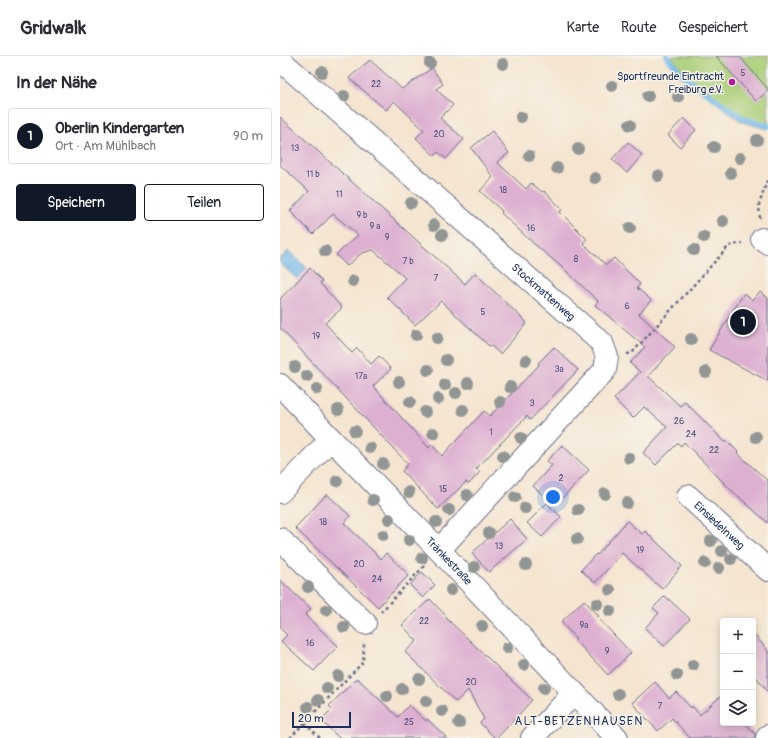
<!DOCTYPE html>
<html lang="de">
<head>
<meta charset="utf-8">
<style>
  :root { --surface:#fff; --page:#f7f7f7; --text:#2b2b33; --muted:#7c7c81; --line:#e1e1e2; --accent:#111827 }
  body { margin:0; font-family:Pangolin,sans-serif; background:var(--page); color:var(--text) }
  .controls { position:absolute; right:12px; bottom:12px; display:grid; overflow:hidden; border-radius:4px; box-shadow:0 2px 10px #0003 }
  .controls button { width:36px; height:36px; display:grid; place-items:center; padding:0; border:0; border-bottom:1px solid var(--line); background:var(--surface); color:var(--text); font:20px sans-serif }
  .scale { position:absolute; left:12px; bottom:10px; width:59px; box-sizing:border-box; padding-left:4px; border:2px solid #1b2f5e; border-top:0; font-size:11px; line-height:14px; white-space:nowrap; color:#1b2f5e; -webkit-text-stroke:3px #f7f3e8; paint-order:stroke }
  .you { position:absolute; left:273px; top:441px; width:14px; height:14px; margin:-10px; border:3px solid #fff; border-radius:50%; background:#1a73e8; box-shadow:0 0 0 6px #1a73e833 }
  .badge { display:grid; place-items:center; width:26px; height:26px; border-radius:50%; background:var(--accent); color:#fff; font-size:13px; font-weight:700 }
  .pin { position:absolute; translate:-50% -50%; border:2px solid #fff; box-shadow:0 1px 4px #0006 }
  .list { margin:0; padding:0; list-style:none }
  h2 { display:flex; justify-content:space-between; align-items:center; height:52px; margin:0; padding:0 16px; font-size:17px }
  h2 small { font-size:13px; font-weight:400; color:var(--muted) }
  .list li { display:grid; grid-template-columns:26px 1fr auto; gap:12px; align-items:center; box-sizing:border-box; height:56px; margin:0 8px 8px; padding:0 8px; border:1px solid var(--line); border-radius:4px }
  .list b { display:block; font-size:15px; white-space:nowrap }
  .list p { margin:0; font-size:13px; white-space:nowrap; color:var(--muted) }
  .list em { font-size:13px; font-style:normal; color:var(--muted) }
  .actions { display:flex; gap:8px; padding:12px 16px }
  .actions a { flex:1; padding:9px 0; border:1px solid var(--accent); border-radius:4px; text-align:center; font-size:14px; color:var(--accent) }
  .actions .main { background:var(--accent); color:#fff }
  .icon { flex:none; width:22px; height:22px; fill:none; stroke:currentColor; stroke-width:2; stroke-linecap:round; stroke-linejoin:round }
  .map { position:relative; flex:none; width:488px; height:682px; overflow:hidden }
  header { display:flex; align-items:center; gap:24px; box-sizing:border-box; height:56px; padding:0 20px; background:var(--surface); border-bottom:1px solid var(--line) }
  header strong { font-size:19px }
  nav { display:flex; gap:22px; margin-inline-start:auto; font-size:14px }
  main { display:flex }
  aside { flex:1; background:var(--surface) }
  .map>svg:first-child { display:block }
  .green { fill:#abcf79; stroke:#637f6c }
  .water { fill:#76baec; stroke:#4874a5 }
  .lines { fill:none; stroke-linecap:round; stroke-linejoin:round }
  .stream { stroke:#76baec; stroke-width:6 }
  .building { fill:#ddb0d1 }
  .minor-casing { stroke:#676e86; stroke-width:24 }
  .path { stroke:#676e86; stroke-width:2.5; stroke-dasharray:3 3; stroke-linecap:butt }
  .minor { stroke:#fff; stroke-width:22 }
  .tree { fill:#919695 }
  .poi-dot { fill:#b5179e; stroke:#f7f3e8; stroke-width:1.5 }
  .labels { text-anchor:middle; stroke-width:3; stroke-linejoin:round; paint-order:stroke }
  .number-label { font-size:9px; fill:#4c4f7b }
  .poi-label { font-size:11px; fill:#1b2f5e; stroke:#f7f3e8; text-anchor:end }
  .street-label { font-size:11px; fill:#1b2f5e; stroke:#f7f3e8 }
  .neighbourhood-label { font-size:12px; letter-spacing:1px; fill:#1b2f5e; stroke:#f7f3e8 }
</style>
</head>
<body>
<header>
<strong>Gridwalk</strong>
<nav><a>Karte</a><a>Route</a><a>Gespeichert</a></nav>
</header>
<main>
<aside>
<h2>In der Nähe<small></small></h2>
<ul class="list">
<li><span class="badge">1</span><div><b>Oberlin Kindergarten</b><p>Ort · Am Mühlbach</p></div><em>90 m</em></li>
</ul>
<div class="actions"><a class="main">Speichern</a><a>Teilen</a></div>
</aside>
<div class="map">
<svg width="488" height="682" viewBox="0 0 488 682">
  <rect width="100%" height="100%" fill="#f7f3e8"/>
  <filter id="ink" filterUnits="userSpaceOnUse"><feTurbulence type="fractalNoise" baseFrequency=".025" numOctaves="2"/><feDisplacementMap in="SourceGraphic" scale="8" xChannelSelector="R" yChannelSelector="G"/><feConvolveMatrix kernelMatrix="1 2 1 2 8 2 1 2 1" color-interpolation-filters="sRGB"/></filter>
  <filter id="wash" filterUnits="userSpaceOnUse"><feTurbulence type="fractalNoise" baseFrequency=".012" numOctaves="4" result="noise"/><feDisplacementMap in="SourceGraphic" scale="16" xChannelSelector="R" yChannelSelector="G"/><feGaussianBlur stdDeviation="0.9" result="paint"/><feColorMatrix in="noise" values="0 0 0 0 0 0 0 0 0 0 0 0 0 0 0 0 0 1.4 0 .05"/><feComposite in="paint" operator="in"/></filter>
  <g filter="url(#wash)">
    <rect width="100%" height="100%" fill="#f5e4cf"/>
    <!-- green -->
    <polygon class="green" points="391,0 488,0 488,73 462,66 401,20 404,16"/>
    <!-- water -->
    <polygon class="water" points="8,195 27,212 17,223 0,207 0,201 2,202"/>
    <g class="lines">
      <!-- stream -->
      <polyline class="stream" points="387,0 403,20 464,63 488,70"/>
    </g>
    <g id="blocks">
      <!-- building -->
      <g class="building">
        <polygon points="436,0 459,0 488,33 488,35 476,45"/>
        <polygon points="90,4 122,33 152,12 163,28 156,33 173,49 160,62 184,83 166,103 158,96 155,100 136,82 144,74 114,45 106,54 69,22"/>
        <polygon points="0,61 185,228 195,217 247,267 220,298 210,289 209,290 161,245 135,269 107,241 125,222 112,210 93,194 82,197 67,210 56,199 78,179 53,158 33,178 10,155 29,135 0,109"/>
        <polygon points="404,62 416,74 400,91 388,79"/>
        <polygon points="212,75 229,97 217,106 246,133 251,127 262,136 264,135 282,153 280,156 307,183 303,187 326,209 334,202 360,228 357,232 371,244 359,258 395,291 368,320 400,350 405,346 445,386 446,384 458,396 457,397 488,425 488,467 449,432 404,386 401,390 398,387 376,409 363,397 387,371 364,351 353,362 334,343 360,316 350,307 365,291 315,249 318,245 283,212 253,187 221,157 222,155 200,135 213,121 191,92"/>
        <polygon points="348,86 362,99 347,117 332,103"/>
        <polygon points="30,212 42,225 40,227 62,252 45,267 72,297 77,292 91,308 99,300 111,313 93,330 149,392 152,389 162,400 204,355 210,360 259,309 258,307 274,291 298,314 250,364 247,360 196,413 200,416 189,428 186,426 158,453 122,415 128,408 0,272 0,243"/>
        <polygon points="480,236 488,242 488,325 429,294 464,237 472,244"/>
        <polygon points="282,389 309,414 275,450 253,430 272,409 267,405"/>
        <polygon points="47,438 70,460 64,467 101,503 106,497 129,519 98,551 15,472"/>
        <polygon points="267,447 281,461 262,481 247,467"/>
        <polygon points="230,463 247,483 209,516 192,497"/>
        <polygon points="347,465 362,478 365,475 402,510 382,533 342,497 315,527 301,514 316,498 317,499"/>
        <polygon points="142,516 155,529 143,542 130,529"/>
        <polygon points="0,524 31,553 25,559 58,590 34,615 1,585 7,579 0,572"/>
        <polygon points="385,540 410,563 384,590 365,572 379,557 373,552"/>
        <polygon points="150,543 167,561 166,562 252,644 217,682 215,682 200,667 204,663 188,634 176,646 125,596 137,585 122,569"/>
        <polygon points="304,544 319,560 317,561 351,597 328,619 295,584 296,583 281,566"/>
        <polygon points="473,577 488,595 488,636 473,617"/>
        <polygon points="77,622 118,661 129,649 146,665 147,663 167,682 59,682 41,664 52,653 49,650"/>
        <polygon points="375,626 389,642 396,636 411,652 412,650 420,659 443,638 443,667 465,667 475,678 475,682 410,682 392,662 378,675 352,647"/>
      </g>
    </g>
  </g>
  <g filter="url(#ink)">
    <use href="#blocks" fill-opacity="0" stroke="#676e86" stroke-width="1"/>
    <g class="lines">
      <defs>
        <g id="minor">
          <path id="s1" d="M 0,4 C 108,98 214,193 322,287 L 327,301 L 325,314 L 159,494"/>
          <polyline points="482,183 488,187"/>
          <path id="s2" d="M 0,329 L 51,383 L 159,494 L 337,682"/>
          <polyline points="0,436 51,383"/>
          <path id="s3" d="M 408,440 L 488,514"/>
          <polyline points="0,483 85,567"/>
          <polyline points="252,682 294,637"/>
          <polyline points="487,682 488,680"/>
        </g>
      </defs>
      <!-- minor casing -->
      <use href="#minor" class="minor-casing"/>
      <!-- path -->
      <g class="path">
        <polyline points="480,162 479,149 488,122"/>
        <polyline points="347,298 352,297 449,190 462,187"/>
        <polyline points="101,556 145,509"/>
        <polyline points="25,667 40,682"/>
        <polyline points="10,682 83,606 84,588"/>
      </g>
      <!-- minor -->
      <use href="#minor" class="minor"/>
    </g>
    <!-- trees -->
    <g class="tree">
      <circle cx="150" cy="7" r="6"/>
      <circle cx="223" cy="8" r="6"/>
      <circle cx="42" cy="16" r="6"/>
      <circle cx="332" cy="30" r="6"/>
      <circle cx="64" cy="40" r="6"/>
      <circle cx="368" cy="40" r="6"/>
      <circle cx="398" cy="41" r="6"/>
      <circle cx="241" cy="61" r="6"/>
      <circle cx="350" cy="69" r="6"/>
      <circle cx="477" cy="84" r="6"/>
      <circle cx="434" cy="91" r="6"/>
      <circle cx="298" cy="93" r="6"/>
      <circle cx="249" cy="100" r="6"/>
      <circle cx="460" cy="102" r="6"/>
      <circle cx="277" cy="112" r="6"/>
      <circle cx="451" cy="117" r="6"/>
      <circle cx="378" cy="120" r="6"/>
      <circle cx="315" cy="122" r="6"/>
      <circle cx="131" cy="147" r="6"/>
      <circle cx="443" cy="165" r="6"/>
      <circle cx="154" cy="169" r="6"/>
      <circle cx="350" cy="172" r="6"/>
      <circle cx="162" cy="179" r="6"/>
      <circle cx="424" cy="181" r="6"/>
      <circle cx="414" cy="194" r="6"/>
      <circle cx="45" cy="195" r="6"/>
      <circle cx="73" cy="225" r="6"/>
      <circle cx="136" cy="279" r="6"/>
      <circle cx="157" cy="282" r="6"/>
      <circle cx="411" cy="283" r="6"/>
      <circle cx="166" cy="304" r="6"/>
      <circle cx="246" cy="304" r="6"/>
      <circle cx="15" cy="311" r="6"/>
      <circle cx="148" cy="314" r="6"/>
      <circle cx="426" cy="316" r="6"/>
      <circle cx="27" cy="320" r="6"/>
      <circle cx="119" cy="326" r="6"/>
      <circle cx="188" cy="327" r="6"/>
      <circle cx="165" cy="329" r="6"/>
      <circle cx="230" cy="331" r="6"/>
      <circle cx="37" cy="333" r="6"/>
      <circle cx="176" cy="337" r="6"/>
      <circle cx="158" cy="343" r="6"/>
      <circle cx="130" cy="346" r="6"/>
      <circle cx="220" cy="346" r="6"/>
      <circle cx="58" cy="354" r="6"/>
      <circle cx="183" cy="354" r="6"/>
      <circle cx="145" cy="356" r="6"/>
      <circle cx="75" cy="375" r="6"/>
      <circle cx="153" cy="377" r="6"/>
      <circle cx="476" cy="381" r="6"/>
      <circle cx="241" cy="382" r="6"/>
      <circle cx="90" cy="392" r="6"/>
      <circle cx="223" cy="400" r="6"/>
      <circle cx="349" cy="402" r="6"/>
      <circle cx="103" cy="408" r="6"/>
      <circle cx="57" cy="425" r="6"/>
      <circle cx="129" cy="436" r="6"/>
      <circle cx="325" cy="438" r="6"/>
      <circle cx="187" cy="439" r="6"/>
      <circle cx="235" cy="441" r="6"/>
      <circle cx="93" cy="444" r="6"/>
      <circle cx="347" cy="447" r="6"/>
      <circle cx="245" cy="452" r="6"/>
      <circle cx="169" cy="454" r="6"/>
      <circle cx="298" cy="454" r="6"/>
      <circle cx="109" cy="463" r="6"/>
      <circle cx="156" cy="466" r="6"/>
      <circle cx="209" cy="477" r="6"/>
      <circle cx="103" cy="479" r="6"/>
      <circle cx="297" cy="483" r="6"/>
      <circle cx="129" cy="484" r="6"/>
      <circle cx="431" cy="485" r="6"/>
      <circle cx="442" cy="495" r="6"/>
      <circle cx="142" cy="502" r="6"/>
      <circle cx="451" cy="503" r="6"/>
      <circle cx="425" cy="507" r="6"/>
      <circle cx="246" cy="509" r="6"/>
      <circle cx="194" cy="511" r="6"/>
      <circle cx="439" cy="512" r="6"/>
      <circle cx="28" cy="531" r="6"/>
      <circle cx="171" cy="534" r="6"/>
      <circle cx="330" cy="534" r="6"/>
      <circle cx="317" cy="548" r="6"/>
      <circle cx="46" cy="554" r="6"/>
      <circle cx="330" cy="555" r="6"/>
      <circle cx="202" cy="570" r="6"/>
      <circle cx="64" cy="571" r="6"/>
      <circle cx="227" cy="592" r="6"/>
      <circle cx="244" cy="609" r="6"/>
      <circle cx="413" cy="609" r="6"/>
      <circle cx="397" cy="619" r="6"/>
      <circle cx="58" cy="620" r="6"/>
      <circle cx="139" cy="623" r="6"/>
      <circle cx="47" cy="632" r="6"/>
      <circle cx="264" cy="632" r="6"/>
      <circle cx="122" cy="633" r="6"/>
      <circle cx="338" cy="638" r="6"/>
      <circle cx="107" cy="640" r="6"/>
      <circle cx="38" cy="644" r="6"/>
      <circle cx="146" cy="645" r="6"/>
      <circle cx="28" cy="651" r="6"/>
      <circle cx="162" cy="655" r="6"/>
      <circle cx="179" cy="667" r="6"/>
    </g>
  </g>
  <!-- markers -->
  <circle class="poi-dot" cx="452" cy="26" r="4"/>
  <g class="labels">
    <!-- number labels -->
    <g class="number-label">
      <text x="463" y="20">5</text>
      <text x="96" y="31">22</text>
      <text x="159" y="81">20</text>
      <text x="15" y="95">13</text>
      <text x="33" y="121">11 b</text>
      <text x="223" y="137">18</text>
      <text x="59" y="141">11</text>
      <text x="82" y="162">9 b</text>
      <text x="95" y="173">9 a</text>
      <text x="251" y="175">16</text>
      <text x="107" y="184">9</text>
      <text x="296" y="206">8</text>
      <text x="128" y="208">7 b</text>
      <text x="156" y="225">7</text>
      <text x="347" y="253">6</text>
      <text x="203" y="259">5</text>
      <text x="36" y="283">19</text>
      <text x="279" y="316">3a</text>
      <text x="81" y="323">17a</text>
      <text x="252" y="350">3</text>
      <text x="399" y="368">26</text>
      <text x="211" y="379">1</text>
      <text x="411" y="381">24</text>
      <text x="434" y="397">22</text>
      <text x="281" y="425">2</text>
      <text x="163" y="436">15</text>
      <text x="43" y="469">18</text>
      <text x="219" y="493">13</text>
      <text x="360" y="497">19</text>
      <text x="79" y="511">20</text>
      <text x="97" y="526">24</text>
      <text x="144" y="568">22</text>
      <text x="304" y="572">9a</text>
      <text x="30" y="590">16</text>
      <text x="327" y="598">9</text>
      <text x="191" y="629">20</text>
      <text x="380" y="653">7</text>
      <text x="129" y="669">25</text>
    </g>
    <!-- poi labels -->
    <g class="poi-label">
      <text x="444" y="24">Sportfreunde Eintracht<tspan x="444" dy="13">Freiburg e.V.</tspan></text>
    </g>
    <!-- street labels -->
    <g class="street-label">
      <text dy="4" stroke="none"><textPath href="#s1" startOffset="351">Stockmattenweg</textPath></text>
      <text dy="4" stroke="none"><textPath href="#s3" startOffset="43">Einsiedelnweg</textPath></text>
      <text dy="4" stroke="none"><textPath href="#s2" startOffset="244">Tränkestraße</textPath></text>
    </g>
    <!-- neighbourhood labels -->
    <g class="neighbourhood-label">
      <text x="299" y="669">ALT-BETZENHAUSEN</text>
    </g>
  </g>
</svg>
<div class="controls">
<button>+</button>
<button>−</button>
<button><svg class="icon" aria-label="layers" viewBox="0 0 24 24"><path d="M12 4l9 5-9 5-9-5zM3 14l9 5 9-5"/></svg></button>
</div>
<div class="scale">20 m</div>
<div class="you"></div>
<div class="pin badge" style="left:463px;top:266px">1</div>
</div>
</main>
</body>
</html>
